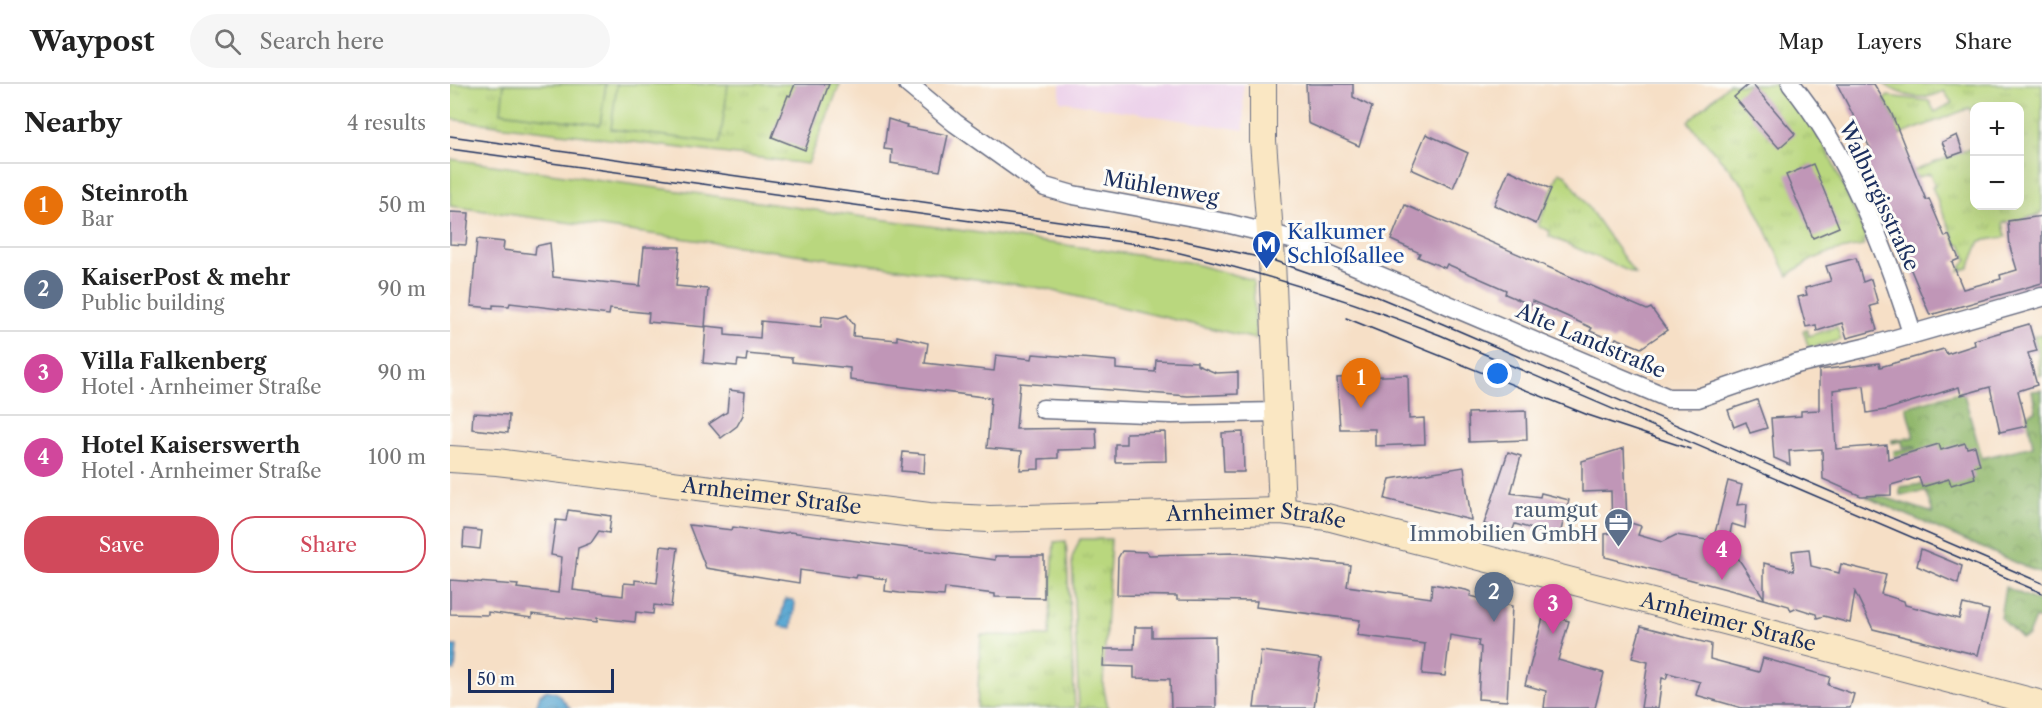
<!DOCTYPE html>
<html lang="en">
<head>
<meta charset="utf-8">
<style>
  :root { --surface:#fff; --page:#f6f6f6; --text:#222; --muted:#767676; --line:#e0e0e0; --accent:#d1495b }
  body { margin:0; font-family:"Libre Caslon Text",serif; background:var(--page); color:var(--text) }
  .controls { position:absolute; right:18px; top:18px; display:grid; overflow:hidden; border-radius:12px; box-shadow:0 6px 24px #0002 }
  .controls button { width:54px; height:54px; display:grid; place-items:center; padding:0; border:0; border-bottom:2px solid var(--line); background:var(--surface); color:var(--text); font:30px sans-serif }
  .scale { position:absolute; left:18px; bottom:15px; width:146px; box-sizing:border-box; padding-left:6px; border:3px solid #1b2f5e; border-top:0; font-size:16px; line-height:21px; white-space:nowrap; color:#1b2f5e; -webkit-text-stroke:4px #fdfcf7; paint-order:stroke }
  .you { position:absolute; left:1048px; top:290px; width:21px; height:21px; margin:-15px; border:4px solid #fff; border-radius:50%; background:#1a73e8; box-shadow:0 0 0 9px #1a73e833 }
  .badge { display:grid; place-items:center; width:39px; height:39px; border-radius:50%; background:var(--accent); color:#fff; font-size:20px; font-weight:700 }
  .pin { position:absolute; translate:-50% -50px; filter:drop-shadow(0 2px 3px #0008) }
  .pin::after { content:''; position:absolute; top:32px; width:21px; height:18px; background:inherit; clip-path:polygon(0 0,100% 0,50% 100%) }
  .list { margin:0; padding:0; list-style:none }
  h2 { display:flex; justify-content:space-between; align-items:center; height:78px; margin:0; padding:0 24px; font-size:26px }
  h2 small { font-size:20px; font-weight:400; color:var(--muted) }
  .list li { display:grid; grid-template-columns:39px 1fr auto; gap:18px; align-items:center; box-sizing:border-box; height:84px; padding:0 24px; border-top:2px solid var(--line) }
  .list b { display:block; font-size:22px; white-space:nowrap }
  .list p { margin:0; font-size:20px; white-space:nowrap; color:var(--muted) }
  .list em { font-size:20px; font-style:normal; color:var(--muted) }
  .actions { display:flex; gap:12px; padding:18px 24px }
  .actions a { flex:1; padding:14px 0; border:2px solid var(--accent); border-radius:24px; text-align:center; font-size:21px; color:var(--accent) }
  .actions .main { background:var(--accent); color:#fff }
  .icon { flex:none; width:33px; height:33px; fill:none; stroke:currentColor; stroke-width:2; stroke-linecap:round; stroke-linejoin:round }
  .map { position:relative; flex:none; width:1592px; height:624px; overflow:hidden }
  header { display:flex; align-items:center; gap:36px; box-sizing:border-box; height:84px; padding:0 30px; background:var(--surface); border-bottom:2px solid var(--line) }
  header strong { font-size:28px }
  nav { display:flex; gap:33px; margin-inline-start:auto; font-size:21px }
  .search { width:420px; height:54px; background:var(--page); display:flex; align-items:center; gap:15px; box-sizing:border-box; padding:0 21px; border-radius:33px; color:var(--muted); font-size:22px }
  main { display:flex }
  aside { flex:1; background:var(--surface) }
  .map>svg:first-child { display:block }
  .built { fill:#ecd1ea }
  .grass { fill:url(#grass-tufts); stroke:#6a836e; stroke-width:1.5 }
  .forest { fill:url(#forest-crowns); stroke:#567466; stroke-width:1.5 }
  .garden { fill:#b9d77e; stroke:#6a836e; stroke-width:1.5 }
  .water { fill:url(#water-waves); stroke:#386a98; stroke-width:1.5 }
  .building { fill:#c096b7 }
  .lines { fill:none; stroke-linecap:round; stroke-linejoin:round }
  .minor-casing { stroke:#686d82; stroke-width:21 }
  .secondary-casing { stroke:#686d82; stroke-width:28 }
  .minor { stroke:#fff; stroke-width:18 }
  .secondary { stroke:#fae7c3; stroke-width:26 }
  .tram { stroke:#1b2f5e; stroke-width:1.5 }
  .labels { text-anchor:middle; stroke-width:6; stroke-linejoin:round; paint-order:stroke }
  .street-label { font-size:21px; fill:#1b2f5e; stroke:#fdfcf7 }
  .transit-label { font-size:21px; fill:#164399; stroke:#fdfcf7; text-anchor:start }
  .service-label { font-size:21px; fill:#4e5e75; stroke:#fdfcf7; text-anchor:end }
</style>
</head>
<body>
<header>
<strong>Waypost</strong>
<div class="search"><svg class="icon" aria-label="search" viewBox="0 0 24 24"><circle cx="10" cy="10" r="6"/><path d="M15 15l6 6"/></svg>Search here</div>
<nav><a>Map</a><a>Layers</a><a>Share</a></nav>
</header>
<main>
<aside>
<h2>Nearby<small>4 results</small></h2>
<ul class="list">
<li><span class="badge" style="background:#e8710a">1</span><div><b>Steinroth</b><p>Bar</p></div><em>50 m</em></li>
<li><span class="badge" style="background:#5c6f8a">2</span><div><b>KaiserPost &amp; mehr</b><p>Public building</p></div><em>90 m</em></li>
<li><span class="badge" style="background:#d1479c">3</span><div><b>Villa Falkenberg</b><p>Hotel · Arnheimer Straße</p></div><em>90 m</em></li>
<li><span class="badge" style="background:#d1479c">4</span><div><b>Hotel Kaiserswerth</b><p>Hotel · Arnheimer Straße</p></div><em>100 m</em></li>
</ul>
<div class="actions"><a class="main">Save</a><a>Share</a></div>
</aside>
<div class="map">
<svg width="1592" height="624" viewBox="0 0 1592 624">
  <defs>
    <pattern id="grass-tufts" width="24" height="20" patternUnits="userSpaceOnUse" patternTransform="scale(1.5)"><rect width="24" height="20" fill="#b9d77e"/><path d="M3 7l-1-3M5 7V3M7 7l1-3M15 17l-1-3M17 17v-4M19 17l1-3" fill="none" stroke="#9eb96f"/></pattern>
    <pattern id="forest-crowns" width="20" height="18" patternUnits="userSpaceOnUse" patternTransform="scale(1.5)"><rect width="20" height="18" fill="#92b86d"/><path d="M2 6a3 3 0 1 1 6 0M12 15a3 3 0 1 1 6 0" fill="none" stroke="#76965d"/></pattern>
    <pattern id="water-waves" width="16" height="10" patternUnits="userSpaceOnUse" patternTransform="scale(1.5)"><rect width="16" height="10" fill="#56a6d1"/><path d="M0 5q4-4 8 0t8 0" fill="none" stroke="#4688ad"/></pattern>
  </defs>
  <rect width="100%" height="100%" fill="#fdfcf7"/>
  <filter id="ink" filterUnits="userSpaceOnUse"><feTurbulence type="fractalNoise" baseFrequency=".0167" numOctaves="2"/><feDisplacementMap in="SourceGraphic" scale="12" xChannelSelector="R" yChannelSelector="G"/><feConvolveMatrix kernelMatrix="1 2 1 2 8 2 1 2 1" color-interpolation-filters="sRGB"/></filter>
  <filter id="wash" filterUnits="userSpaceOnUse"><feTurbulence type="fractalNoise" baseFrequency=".008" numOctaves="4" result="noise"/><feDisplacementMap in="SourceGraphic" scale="24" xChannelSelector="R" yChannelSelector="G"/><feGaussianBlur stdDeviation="1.35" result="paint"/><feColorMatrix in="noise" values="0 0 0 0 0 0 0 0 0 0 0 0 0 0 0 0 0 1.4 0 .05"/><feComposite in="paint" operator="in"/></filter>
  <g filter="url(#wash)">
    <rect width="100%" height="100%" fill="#f6dfc6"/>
    <!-- built -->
    <polygon class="built" points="610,0 793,0 794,46 610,17"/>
    <!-- grass -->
    <g class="grass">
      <polygon points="0,0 390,0 358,80 0,35"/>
      <path d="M 1279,0 L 1326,0 L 1368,50 L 1368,54 L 1371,53 L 1416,153 L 1413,162 C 1384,166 1361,172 1338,192 L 1296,104 L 1238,38 Z"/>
      <path d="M 1434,0 L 1592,0 L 1592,127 L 1588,131 L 1553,139 L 1556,153 L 1530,157 L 1519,184 L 1509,187 L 1517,175 L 1511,160 L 1507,161 L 1482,103 L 1485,102 L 1480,90 L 1463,94 L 1461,88 L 1524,63 L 1524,122 L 1570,122 L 1570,22 L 1524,22 L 1524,37 L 1520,24 L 1447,52 L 1443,42 L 1447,40 L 1434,15 L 1438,12 L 1479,17 L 1485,28 L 1502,19 L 1494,7 C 1474,18 1452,13 1434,0 Z"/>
      <polygon points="1109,88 1116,91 1185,190 1099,152 1100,147 1088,142"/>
      <polygon points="1387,243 1391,256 1359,264 1353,247 1357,246 1358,252"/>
      <polygon points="1592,250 1592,291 1589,291 1588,266 1584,252"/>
      <polygon points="630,455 661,455 653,601 658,624 629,624 622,474"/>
      <polygon points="616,457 625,624 527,624 531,551 599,552 604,458"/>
    </g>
    <!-- forest -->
    <g class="forest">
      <polygon points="1592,306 1592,490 1416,413 1431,412 1483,429 1476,408 1450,411 1450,403 1473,400 1470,382 1446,385 1444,367 1466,364 1465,362 1453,363 1452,357 1442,359 1442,356 1464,353 1456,323 1513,307 1532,374 1583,362 1577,330 1586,327 1582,307"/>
      <polygon points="1555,503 1592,519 1592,536 1585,534 1578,552 1571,554 1550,533"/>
    </g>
    <!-- garden -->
    <g class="garden">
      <polygon points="54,0 156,0 150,41 51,28"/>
      <polygon points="167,0 278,0 270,59 161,45"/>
      <polygon points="0,75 737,178 803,196 806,255 591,204 0,122"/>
    </g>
    <!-- water -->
    <g class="water">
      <polygon points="335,515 343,516 345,519 342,544 329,542"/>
      <polygon points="0,562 7,562 5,587 0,586"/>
      <polygon points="97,606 107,609 120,624 86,624 90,610"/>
    </g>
    <g id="blocks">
      <!-- building -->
      <g class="building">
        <polygon points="345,0 379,0 355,66 322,53 338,11 340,12"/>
        <polygon points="856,0 903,0 903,13 922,23 909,62 858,39"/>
        <polygon points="1299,0 1302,0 1345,50 1329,64 1284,13"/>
        <polygon points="1387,0 1424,0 1441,28 1476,116 1479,115 1495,153 1499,151 1509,175 1502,178 1513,205 1551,195 1550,191 1567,186 1560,163 1558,137 1592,132 1592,199 1480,231 1412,70 1421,66"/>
        <polygon points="438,35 457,41 456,43 498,51 490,87 441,79 442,66 434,65"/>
        <polygon points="976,50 1018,69 1003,104 961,85"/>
        <polygon points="1507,51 1513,68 1499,73 1492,58"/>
        <polygon points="1363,80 1389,143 1363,154 1336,91"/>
        <polygon points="1059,86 1101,105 1086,140 1044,121"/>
        <polygon points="955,121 1197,226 1201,224 1217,246 1191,264 1166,254 1164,257 1140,247 1142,244 1114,231 1082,217 1081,221 1055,210 1056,206 997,180 995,184 968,173 970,169 941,156"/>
        <polygon points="0,128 19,129 16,161 0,160"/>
        <polygon points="27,155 54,158 53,166 85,170 86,162 100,159 103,193 190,202 194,163 230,163 226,202 258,205 255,243 198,238 199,229 160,225 159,231 60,219 59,222 43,221 43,224 21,222"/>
        <polygon points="1406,174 1413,198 1421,195 1428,220 1420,222 1427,246 1397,254 1392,239 1367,247 1366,241 1356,243 1348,213 1357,211 1355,204 1381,197 1376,182"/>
        <polygon points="397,231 404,241 403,252 447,256 447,252 478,259 475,279 544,287 546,271 582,275 583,270 666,277 666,285 705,288 706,276 747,278 747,281 766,289 788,288 788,310 738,312 570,299 566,345 646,344 647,365 608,366 608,374 589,375 589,385 570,386 572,367 537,364 541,314 400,296 400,284 342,278 342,274 297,270 296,277 288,276 287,282 253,279 256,242 275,244 275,251 310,254 311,237 371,243 372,232 389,234"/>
        <polygon points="1579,240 1587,267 1578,269 1587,301 1568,307 1577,342 1550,348 1540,303 1511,311 1509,303 1435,326 1417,329 1414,302 1383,306 1386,365 1437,361 1438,375 1489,360 1491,366 1515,359 1517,364 1525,362 1530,381 1522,383 1525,394 1501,401 1499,395 1472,403 1469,393 1441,401 1441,411 1411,412 1373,395 1372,365 1339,367 1340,381 1324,374 1321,334 1351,332 1351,327 1369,326 1369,286 1429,279 1430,283 1494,265 1497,270 1525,261 1524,256"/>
        <polygon points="958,291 959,335 974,334 975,360 925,362 925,345 890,345 887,294"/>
        <polygon points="279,306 295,308 293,331 287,342 271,354 259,340 277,328"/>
        <polygon points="1307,316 1317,344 1300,349 1296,338 1284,343 1278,326"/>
        <polygon points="1076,327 1077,356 1019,358 1018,329"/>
        <polygon points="23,329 59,331 58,349 22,345"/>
        <polygon points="715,348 716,377 665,378 665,360 676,360 676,349"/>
        <polygon points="793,348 794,388 774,388 772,349"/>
        <polygon points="1174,364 1177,438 1191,442 1188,451 1212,458 1226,451 1263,457 1278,397 1292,401 1287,421 1297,420 1295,444 1282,440 1276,469 1286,471 1314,514 1314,479 1344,487 1342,467 1359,465 1361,482 1389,489 1391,480 1436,491 1431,510 1454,517 1455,521 1509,535 1513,520 1539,526 1528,571 1423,545 1405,508 1400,539 1374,532 1367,534 1366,530 1347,524 1341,527 1339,522 1314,515 1155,473 1155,450 1162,449 1161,407 1132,408 1132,377"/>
        <polygon points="453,368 475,370 474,389 451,387"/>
        <polygon points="1058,368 1071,372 1061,409 1090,413 1091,409 1119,416 1110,450 1098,459 1096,449 1065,440 1062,448 1034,440"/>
        <polygon points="1014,383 1021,436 935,415 940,395"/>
        <polygon points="118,426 161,432 159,449 149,447 141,459 128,464 123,506 173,512 174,499 185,500 185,496 207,499 211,462 228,464 221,523 204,521 203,530 186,528 185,538 147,534 147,538 82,530 82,534 38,528 38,531 0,530 0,496 68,501 67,504 108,509 112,473 101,471 106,436 116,437"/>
        <polygon points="239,441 282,446 283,443 328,450 340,448 545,476 545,472 594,472 594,514 545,513 545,510 495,504 494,512 450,509 435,507 436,495 407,491 406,494 350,486 349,499 256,484"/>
        <polygon points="14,445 32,447 30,465 13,463"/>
        <polygon points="1471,465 1512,482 1508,500 1467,482"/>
        <polygon points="672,467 697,468 699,471 785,469 900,481 897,502 981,514 982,500 1016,506 1021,508 1020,512 1062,522 1057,617 1028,615 1031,563 1028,562 1029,556 1000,551 995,592 972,590 975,560 907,551 910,536 806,523 807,517 727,516 727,512 667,511 668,474"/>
        <polygon points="1094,530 1119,537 1108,576 1154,589 1145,624 1094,624 1096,607 1075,601"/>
        <polygon points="1191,542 1261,560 1260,575 1309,588 1313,574 1380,593 1378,601 1404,610 1400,624 1292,624 1246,611 1250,598 1218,589 1216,595 1212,594 1208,624 1191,624 1198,578 1182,574"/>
        <polygon points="685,543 702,543 702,553 765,552 766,624 721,624 720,595 684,594 684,583 653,582 654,565 684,565"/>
        <polygon points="811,567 871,575 864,624 804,624"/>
      </g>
    </g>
  </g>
  <g filter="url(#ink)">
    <use href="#blocks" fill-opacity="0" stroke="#686d82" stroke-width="1.5"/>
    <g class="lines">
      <defs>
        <g id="minor">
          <polyline points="458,0 505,39 595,103 623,111 776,139 845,156 1218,314 1248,314 1346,280 1414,264 1592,213"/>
          <path d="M 1341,0 C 1396,66 1437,168 1462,249"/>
          <polyline points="593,325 722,330 828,328"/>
        </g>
        <g id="secondary">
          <polyline points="813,0 813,57 822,176 832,427"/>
          <path id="s1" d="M 0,375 L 47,378 L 479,432 L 539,435 L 832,427 L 877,433 L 1592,620"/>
        </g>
      </defs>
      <!-- minor casing -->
      <use href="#minor" class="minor-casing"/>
      <!-- secondary casing -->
      <use href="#secondary" class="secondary-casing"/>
      <!-- minor -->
      <use href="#minor" class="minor"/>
      <!-- secondary -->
      <use href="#secondary" class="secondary"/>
      <!-- tram -->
      <g class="tram">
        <polyline points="0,52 703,150 822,176 923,211 993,240 1592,499"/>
        <path d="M 0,65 L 701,162 C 803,186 893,213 990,251 L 1592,509"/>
        <polyline points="896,234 1138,331 1240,365"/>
      </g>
    </g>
  </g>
  <!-- icons -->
  <defs>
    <symbol id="metro-pin" viewBox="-11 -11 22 30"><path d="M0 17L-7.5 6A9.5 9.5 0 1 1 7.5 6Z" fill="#1a4fb4" stroke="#fdfcf7"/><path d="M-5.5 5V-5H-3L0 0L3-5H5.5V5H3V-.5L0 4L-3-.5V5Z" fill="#fff"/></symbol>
    <symbol id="office-pin" viewBox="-11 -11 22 30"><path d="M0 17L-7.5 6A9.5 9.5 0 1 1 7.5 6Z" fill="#5c6f8a" stroke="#fdfcf7"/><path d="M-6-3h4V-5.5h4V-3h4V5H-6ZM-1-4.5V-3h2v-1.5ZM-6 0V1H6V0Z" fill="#fff"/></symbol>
  </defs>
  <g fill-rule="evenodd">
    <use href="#metro-pin" x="800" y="144" width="33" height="45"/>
    <use href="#office-pin" x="1152" y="422" width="33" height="45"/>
  </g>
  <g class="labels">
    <!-- street labels -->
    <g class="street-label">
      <text transform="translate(711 104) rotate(10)" y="7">Mühlenweg</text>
      <text transform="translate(1429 112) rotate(65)" y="7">Walburgisstraße</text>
      <text transform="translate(1141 257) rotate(23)" y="7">Alte Landstraße</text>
      <text dy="7" stroke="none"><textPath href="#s1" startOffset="324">Arnheimer Straße</textPath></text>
      <text dy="7" stroke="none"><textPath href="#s1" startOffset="810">Arnheimer Straße</textPath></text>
      <text dy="7" stroke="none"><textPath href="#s1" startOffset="1296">Arnheimer Straße</textPath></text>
    </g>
    <!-- transit labels -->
    <g class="transit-label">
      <text x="837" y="155">Kalkumer<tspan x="837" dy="24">Schloßallee</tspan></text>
    </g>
    <!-- service labels -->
    <g class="service-label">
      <text x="1148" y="433">raumgut<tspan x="1148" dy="24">Immobilien GmbH</tspan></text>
    </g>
  </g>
</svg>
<div class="controls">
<button>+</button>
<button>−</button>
</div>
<div class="scale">50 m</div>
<div class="you"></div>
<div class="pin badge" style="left:911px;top:324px;background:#e8710a">1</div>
<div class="pin badge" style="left:1044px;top:538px;background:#5c6f8a">2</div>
<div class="pin badge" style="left:1103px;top:550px;background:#d1479c">3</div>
<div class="pin badge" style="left:1272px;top:496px;background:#d1479c">4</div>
</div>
</main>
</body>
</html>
